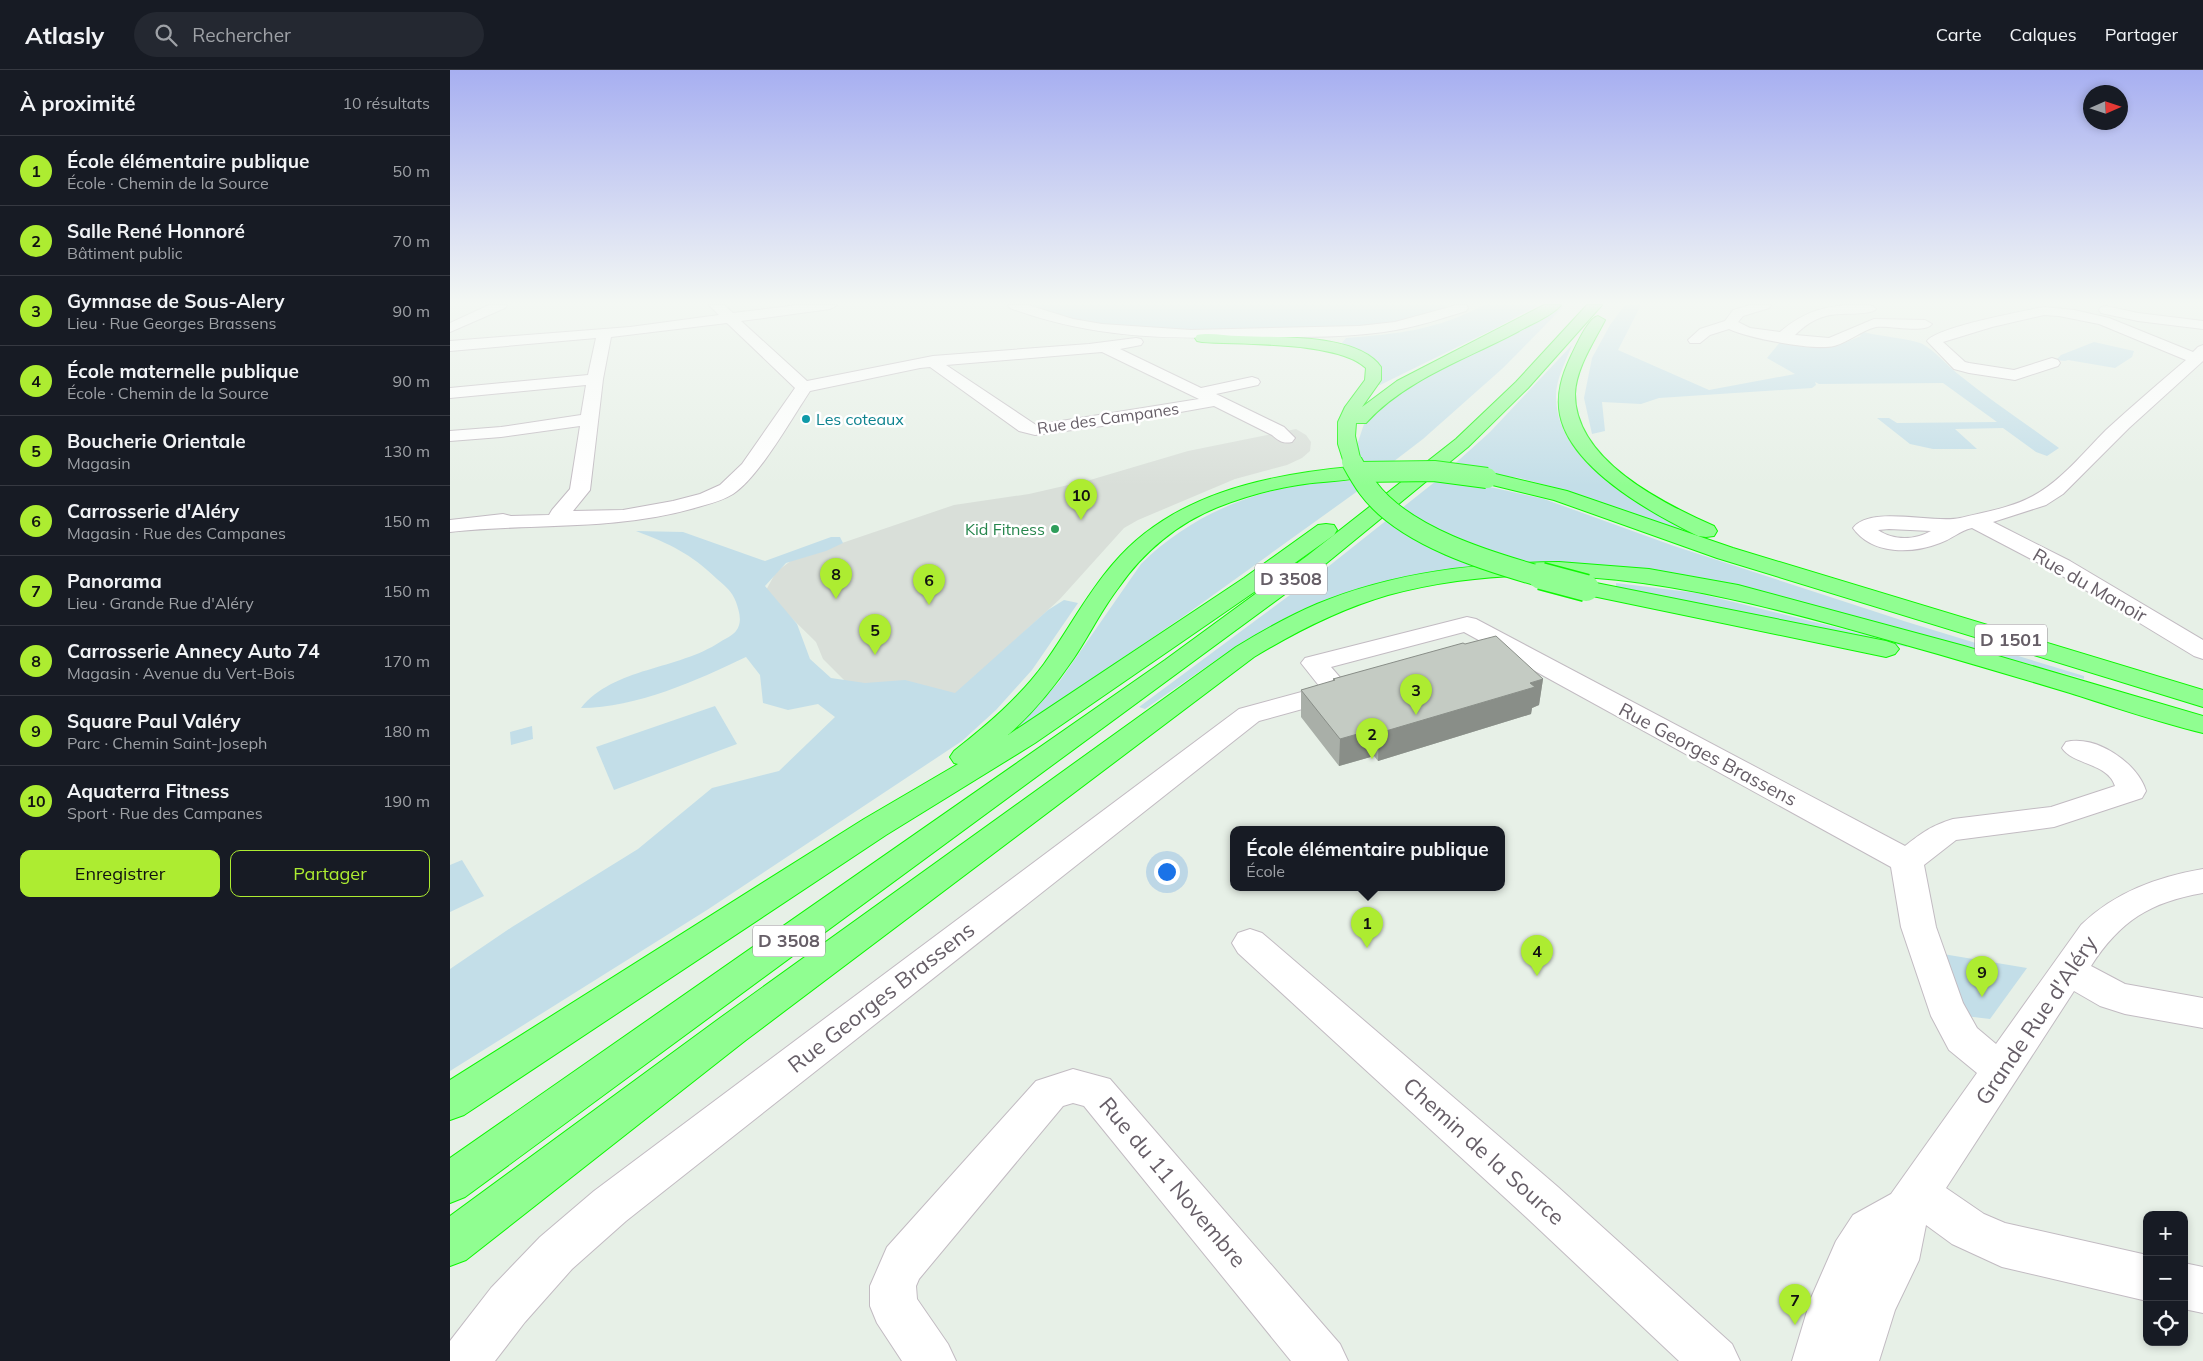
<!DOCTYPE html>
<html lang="fr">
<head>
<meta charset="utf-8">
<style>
  :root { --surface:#171b24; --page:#242831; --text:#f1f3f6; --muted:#9ea1a6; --line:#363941; --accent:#adec31 }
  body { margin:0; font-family:Mulish,sans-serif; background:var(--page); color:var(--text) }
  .controls { position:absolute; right:15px; bottom:15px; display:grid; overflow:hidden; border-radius:10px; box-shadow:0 2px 8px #0003 }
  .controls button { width:45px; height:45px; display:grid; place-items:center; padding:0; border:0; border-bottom:1px solid var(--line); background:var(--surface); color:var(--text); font:25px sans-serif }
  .compass { position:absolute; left:1633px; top:15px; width:45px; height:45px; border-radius:50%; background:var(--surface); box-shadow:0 2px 8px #0003; rotate:87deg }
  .you { position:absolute; left:716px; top:801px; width:18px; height:18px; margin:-12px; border:4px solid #fff; border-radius:50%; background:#1a73e8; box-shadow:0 0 0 8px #1a73e833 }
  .badge { display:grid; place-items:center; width:32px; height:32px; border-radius:50%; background:var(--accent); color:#111; font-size:16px; font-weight:700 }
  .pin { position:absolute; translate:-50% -41px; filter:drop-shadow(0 1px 2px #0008) }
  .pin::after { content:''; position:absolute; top:26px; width:18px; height:15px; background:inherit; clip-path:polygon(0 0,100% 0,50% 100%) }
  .popup { position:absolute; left:780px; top:756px; width:275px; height:65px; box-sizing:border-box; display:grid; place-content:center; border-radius:10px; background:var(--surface); filter:drop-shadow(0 1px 4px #0005); font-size:16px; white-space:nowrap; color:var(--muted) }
  .popup b { font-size:19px; color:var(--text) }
  .popup::after { content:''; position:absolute; left:50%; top:100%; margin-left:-10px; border:10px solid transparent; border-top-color:var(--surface) }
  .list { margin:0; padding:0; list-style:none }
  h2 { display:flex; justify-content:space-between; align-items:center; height:65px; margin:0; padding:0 20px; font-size:21px }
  h2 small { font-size:16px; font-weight:400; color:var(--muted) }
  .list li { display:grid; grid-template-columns:32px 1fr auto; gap:15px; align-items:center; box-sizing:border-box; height:70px; padding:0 20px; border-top:1px solid var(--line) }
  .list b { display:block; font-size:19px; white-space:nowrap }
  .list p { margin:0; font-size:16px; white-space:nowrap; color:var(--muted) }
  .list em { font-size:16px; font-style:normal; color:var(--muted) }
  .actions { display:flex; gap:10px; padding:15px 20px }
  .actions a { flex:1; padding:11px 0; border:1px solid var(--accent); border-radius:10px; text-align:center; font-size:18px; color:var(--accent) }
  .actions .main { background:var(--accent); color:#111 }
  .icon { flex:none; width:28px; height:28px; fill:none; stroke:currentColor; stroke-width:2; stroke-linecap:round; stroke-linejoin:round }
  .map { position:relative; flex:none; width:1753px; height:1291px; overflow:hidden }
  header { display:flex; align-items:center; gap:30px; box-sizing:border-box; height:70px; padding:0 25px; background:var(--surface); border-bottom:1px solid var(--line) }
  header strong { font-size:24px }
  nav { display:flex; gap:28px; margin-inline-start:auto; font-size:18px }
  .search { width:350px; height:45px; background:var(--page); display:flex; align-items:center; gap:12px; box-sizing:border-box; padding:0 18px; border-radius:28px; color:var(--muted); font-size:19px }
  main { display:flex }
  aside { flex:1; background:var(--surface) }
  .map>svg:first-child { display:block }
  .industrial { fill:#d9dfd9 }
  .green { fill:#c3dee8 }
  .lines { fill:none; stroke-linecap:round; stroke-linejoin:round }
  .minor-casing { stroke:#c2bbc2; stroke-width:2 }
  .highway-casing { stroke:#0df700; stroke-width:2 }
  .minor { fill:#fff; fill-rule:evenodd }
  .highway { fill:#90fe91; fill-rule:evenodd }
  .highway-bridge-far1-casing { stroke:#0df700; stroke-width:22; stroke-linecap:butt }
  .highway-bridge-casing { stroke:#0df700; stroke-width:29; stroke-linecap:butt }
  .highway-bridge-far1 { stroke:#90fe91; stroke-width:20 }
  .highway-bridge { stroke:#90fe91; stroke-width:26 }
  .wall { fill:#a9afa8 }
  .shaded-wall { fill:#898e88 }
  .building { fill:#c4cbc3; stroke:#898e88 }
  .culture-dot { fill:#0f9aa8; stroke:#fff; stroke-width:2 }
  .leisure-dot { fill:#2e9e5b; stroke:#fff; stroke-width:2 }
  .labels { text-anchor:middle; stroke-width:5; stroke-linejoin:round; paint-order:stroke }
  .far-street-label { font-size:16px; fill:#665e67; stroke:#fff }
  .far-culture-label { font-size:16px; fill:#0d838f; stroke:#fff; text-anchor:start }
  .far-leisure-label { font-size:16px; fill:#27864d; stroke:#fff; text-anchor:end }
  .shield { fill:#fff; stroke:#948e95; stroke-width:1 }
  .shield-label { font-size:18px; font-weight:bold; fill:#665e67 }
  .street-label { font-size:19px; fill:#665e67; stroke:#fff }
  .near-street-label { font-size:22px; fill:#665e67; stroke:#fff }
</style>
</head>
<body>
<header>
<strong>Atlasly</strong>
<div class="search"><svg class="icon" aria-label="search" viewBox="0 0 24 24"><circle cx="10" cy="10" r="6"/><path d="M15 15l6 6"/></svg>Rechercher</div>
<nav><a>Carte</a><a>Calques</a><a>Partager</a></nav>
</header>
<main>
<aside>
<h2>À proximité<small>10 résultats</small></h2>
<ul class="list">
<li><span class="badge">1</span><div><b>École élémentaire publique</b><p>École · Chemin de la Source</p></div><em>50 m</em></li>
<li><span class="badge">2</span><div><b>Salle René Honnoré</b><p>Bâtiment public</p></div><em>70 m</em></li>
<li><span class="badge">3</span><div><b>Gymnase de Sous-Alery</b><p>Lieu · Rue Georges Brassens</p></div><em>90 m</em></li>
<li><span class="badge">4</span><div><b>École maternelle publique</b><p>École · Chemin de la Source</p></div><em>90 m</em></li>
<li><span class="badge">5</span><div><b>Boucherie Orientale</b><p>Magasin</p></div><em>130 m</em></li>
<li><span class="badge">6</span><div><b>Carrosserie d'Aléry</b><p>Magasin · Rue des Campanes</p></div><em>150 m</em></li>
<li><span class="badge">7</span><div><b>Panorama</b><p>Lieu · Grande Rue d'Aléry</p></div><em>150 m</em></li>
<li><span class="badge">8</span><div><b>Carrosserie Annecy Auto 74</b><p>Magasin · Avenue du Vert-Bois</p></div><em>170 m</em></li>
<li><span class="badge">9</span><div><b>Square Paul Valéry</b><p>Parc · Chemin Saint-Joseph</p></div><em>180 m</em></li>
<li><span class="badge">10</span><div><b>Aquaterra Fitness</b><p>Sport · Rue des Campanes</p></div><em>190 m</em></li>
</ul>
<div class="actions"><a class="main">Enregistrer</a><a>Partager</a></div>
</aside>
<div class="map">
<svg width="1753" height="1291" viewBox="0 0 1753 1291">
  <rect width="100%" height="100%" fill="#e7f0e7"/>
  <!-- industrial -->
  <polygon class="industrial" points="846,359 856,365 861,372 860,381 852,388 837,395 785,409 688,450 674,458 610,529 505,625 423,639 373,589 366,572 315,522 326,502 342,490 504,435 579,424 640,410 738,381"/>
  <!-- green -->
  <g class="green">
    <path d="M 583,235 L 1000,235 C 948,262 874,257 816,259 C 768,260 719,264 671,258 C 641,254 612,246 583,235 Z"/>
    <path d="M 1033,235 L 1088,235 L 1048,257 L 930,315 L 928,315 L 931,307 L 893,275 L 892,273 L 896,268 C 947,264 988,260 1033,235 Z"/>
    <polygon points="1113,235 1115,235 1053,298 973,369 939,395 912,396 907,375 915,351 951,321"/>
    <path d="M 1175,235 L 1191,235 L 1168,280 L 1259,320 L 1345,304 L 1317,288 L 1331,271 L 1389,275 L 1411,266 L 1408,264 L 1414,262 C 1432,267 1451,267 1470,273 C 1480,276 1499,297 1508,304 C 1540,330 1575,353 1609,378 L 1597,386 L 1586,382 L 1553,358 L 1505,359 L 1527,379 L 1483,379 L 1460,374 L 1427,348 L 1439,348 L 1447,353 L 1547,352 L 1493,313 L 1369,314 L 1365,312 L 1366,315 L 1362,318 L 1209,328 L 1191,334 L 1152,332 L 1155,361 L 1142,364 L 1134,328 L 1142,288 L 1160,255 Z"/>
    <polygon points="1644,272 1684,281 1682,287 1665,298 1618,290 1615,291 1606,290 1611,285"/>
    <path d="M 1122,275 C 1116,291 1106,309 1106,326 C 1106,391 1185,432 1235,458 C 1244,463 1254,466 1262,472 L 1103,417 L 1069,408 L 1000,398 L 1040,362 Z"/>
    <path d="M 923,410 L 734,546 L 576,654 L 571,656 L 567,654 L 609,612 L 691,494 C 733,452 788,426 846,416 C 871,411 898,411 923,410 Z"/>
    <polygon points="986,411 1031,415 1094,429 1224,476 1457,552 1634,606 1634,609 1295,518 1208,501 1176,498 996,500 943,510 905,520 849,541 818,558 775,584 695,639 689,637 879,496"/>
    <path d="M 186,461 L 233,462 L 315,491 L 381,467 L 390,467 L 393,473 L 376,481 L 336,493 L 315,516 L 347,554 L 360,589 L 381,608 L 415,613 L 455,610 L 505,623 L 598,540 L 614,530 L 628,533 L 582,600 L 546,640 L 512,671 L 257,840 L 0,1001 L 0,899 L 62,857 L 188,779 L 262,718 L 329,701 L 385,647 L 368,634 L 338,640 L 313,633 L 310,605 L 296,587 C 248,610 186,638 131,638 C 164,597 228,600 270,572 C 275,569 283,565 286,561 C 293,552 289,541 286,532 C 282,521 275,516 267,509 C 240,483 220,474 186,461 Z"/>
    <polygon points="1166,513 1247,523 1457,575 1457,577 1166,518"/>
    <polygon points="265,636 287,674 164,720 146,677"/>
    <polygon points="82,656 83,669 61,675 60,662"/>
    <polygon points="12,790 34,826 0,842 0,795"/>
    <polygon points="1493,884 1577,898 1540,949 1515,946"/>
  </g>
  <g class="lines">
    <defs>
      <g id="minor">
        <polygon points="39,235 57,235 55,238 0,262 0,253"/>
        <path d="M 259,235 L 274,235 L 283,243 L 348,235 L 387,235 L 380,239 L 291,251 L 357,311 L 483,286 L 639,274 L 686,268 L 691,269 L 693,272 L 691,275 L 670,279 L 751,318 L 802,307 L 808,309 L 810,312 L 808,315 L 766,324 L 834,357 L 845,368 L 842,372 C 833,374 829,371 822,365 L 764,336 L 652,356 L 585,365 L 569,361 L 480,297 L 470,298 L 360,321 C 342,348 309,407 283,424 C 270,432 255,435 241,439 C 162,461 80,453 0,462 L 0,450 L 53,444 L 61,446 L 99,445 L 102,440 L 120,419 L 130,356 L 51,367 L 0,371 L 0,361 L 51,357 L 131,345 L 136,315 L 0,328 L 0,318 L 138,305 L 146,268 L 0,281 L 0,271 L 180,257 L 269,245 ZM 277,253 L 345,318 L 292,394 L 270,415 L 250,424 L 223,431 L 173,440 L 123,441 L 140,420 L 153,309 L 161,267 ZM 652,282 L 749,329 L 586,355 L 496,295 Z"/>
        <path d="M 558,235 L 578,235 L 623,249 L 652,254 L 741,260 L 909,256 L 945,252 L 1007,235 L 1016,235 L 1018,238 L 1016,241 C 993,248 970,256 946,260 C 901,268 853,267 807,267 C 718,269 645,269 560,238 Z"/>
        <path d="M 1300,235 L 1321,235 L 1319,238 L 1293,246 L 1288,252 L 1300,258 L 1330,262 C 1354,241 1377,235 1407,235 C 1414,235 1421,233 1426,239 C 1420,246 1388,242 1376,246 C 1364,249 1354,256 1345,265 L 1379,268 L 1424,249 L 1475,250 L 1482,254 C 1475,264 1439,255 1426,257 C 1412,260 1399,272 1384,276 C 1364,281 1298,268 1279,259 L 1260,265 L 1250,273 L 1240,273 L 1238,270 L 1250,259 L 1275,251 L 1283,240 Z"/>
        <polygon points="1656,236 1688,243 1753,251 1753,259 1688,251 1651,243 1649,240 1651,237"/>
        <path d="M 1594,237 L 1624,240 L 1659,248 L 1743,282 L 1748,277 L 1753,275 L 1753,291 L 1679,358 L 1613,424 L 1596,435 L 1543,452 L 1620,491 L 1753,570 L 1753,589 L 1744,586 L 1604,501 L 1522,458 C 1509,461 1502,469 1490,473 C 1462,484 1422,485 1403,458 C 1420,435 1484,454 1510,448 C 1534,442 1561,438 1583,426 C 1611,411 1634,382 1656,360 C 1682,336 1709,313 1736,290 L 1649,254 L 1609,246 L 1594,245 L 1542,257 L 1493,272 L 1515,292 L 1519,293 L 1564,300 L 1602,288 L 1608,290 L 1610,293 L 1608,296 L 1565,310 L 1519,303 L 1504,299 L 1477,271 C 1487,257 1573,241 1594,237 ZM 1439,459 L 1481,461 C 1465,470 1444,471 1428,460 Z"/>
        <path d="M 1017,547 L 1026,549 L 1455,776 C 1473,762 1481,756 1503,749 L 1601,737 L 1665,716 C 1658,693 1623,695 1612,678 L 1616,672 C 1645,664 1688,693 1696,721 L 1692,728 L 1604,757 L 1506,770 L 1474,795 L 1486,857 L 1513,933 L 1527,958 L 1546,974 L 1631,855 C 1665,822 1707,807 1753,799 L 1753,823 C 1700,832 1670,851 1641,896 L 1675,914 L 1753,928 L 1753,958 L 1675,944 L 1650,936 L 1624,921 L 1496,1118 L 1534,1144 L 1555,1153 L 1697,1185 L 1697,1231 L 1552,1197 L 1502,1174 L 1476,1155 L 1469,1190 L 1445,1240 L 1429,1291 L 1342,1291 L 1361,1228 L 1386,1171 L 1403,1145 L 1441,1124 L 1527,1003 L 1499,980 L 1481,946 L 1451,857 L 1441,797 L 1014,562 L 881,597 L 901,620 L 896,627 L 809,651 L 176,1151 L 122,1199 L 75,1252 L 45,1291 L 0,1291 L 0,1271 L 41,1218 L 90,1167 L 144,1121 L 789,639 L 870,617 L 851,593 L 855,588 Z"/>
        <polygon points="800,859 812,863 1108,1117 1282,1274 1290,1291 1229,1291 1076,1147 788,883 782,873 788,863"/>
        <polygon points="623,999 660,1009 890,1274 898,1291 841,1291 634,1036 623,1033 613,1036 469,1209 466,1216 467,1229 498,1274 506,1291 452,1291 427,1253 420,1236 420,1216 437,1177 586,1011"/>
        <polygon points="1734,1193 1753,1197 1753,1243 1734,1239"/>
      </g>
      <g id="highway">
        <path d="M 1094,235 L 1111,235 C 1102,246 1081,254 1069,261 C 1017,289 956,309 916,353 L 906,353 L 905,366 L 911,392 L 907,396 L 916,398 L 919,402 L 916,406 C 894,412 870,411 848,415 C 821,419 794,427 768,437 C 728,453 693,482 669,517 C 652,539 640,564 624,588 C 605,616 584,642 558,665 L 794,508 L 868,455 L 876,454 L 884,455 L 887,460 L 884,465 L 810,518 L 585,673 L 436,765 L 14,1045 L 0,1050 L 0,1010 L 414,749 L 508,694 L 504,693 L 500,687 L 504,681 C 537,655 569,628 594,594 C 618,561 636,525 663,494 C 721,425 814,405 900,397 L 895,396 L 888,374 L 888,352 L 895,337 L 915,310 L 916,298 C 888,271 792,275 752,272 L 747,271 L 745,268 L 747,265 C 760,262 775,266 789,266 C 826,268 908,263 931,297 L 931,310 L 912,337 L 947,311 Z"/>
        <polygon points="1137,235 1152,235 1078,318 1018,377 873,496 15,1127 0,1133 0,1088 715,590 857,486 1006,369 1066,312"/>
        <path d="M 1148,246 L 1155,250 C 1144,272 1126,298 1125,324 C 1125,390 1212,433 1264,456 L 1267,461 L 1264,466 L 1256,467 L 1248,466 C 1203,444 1121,399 1110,345 C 1106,324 1112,305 1121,286 C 1126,276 1138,248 1148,246 Z"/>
        <polygon points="1037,402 1117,421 1283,478 1753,620 1753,637 1267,488 1104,430 1030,412 1027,408 1030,404"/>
        <path d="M 1109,492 L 1199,499 L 1288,515 L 1514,576 L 1753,646 L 1753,663 C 1708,652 1664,637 1620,623 C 1544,600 1468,578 1392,557 C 1243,516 1091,483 938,525 C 890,539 847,561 804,587 L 296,970 L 16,1190 L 0,1196 L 0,1146 L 270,948 L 786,577 C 812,561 839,546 867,534 C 944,502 1027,493 1109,492 Z"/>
        <polygon points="1136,511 1436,571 1445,574 1449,579 1445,584 1436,587 1128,523 1124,518 1128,513"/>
      </g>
    </defs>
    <!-- minor casing -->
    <use href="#minor" class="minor-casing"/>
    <!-- highway casing -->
    <use href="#highway" class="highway-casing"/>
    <!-- minor -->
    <use href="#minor" class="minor"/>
    <!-- highway -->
    <use href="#highway" class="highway"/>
    <defs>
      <g id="highway-bridge-far1">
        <path d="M 902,392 C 907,401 912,410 918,418 C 954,467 1039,492 1096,508"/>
        <polyline points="909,402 984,401 1037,408"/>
      </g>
      <polyline id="highway-bridge" points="1091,506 1136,518"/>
    </defs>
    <!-- highway-bridge-far1 casing -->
    <use href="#highway-bridge-far1" class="highway-bridge-far1-casing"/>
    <!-- highway-bridge casing -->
    <use href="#highway-bridge" class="highway-bridge-casing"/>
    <!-- highway-bridge-far1 -->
    <use href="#highway-bridge-far1" class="highway-bridge-far1"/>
    <!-- highway-bridge -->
    <use href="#highway-bridge" class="highway-bridge"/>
  </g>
  <!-- wall -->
  <polygon class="wall" points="1015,574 1093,609 1089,635 1082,638 1081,644 928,691 924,686 889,696 851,647 851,620 883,611 883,609"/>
  <!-- shaded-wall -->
  <g class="shaded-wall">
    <polygon points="1093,609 1089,635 1082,638 1081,644 928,691 929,663"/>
    <polygon points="925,659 924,686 889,696 890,669"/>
  </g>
  <!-- building -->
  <polygon class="building" points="1046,566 1093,609 1080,613 1085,617 929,663 925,659 890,669 851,620 885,610 883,609 1013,573 1015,574"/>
  <!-- sky -->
  <linearGradient id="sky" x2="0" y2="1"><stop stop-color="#a7aff1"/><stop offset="0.56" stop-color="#f4f8f4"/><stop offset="1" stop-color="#f4f8f4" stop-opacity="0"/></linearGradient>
  <rect width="1753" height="416" fill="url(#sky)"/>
  <!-- markers -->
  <circle class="culture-dot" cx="356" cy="349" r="5"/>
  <circle class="leisure-dot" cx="605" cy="459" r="5"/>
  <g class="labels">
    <!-- far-street labels -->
    <g class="far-street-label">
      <text transform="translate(658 348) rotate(-8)" y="6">Rue des Campanes</text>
    </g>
    <!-- far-culture labels -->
    <g class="far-culture-label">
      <text x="366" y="355">Les coteaux</text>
    </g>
    <!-- far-leisure labels -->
    <g class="far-leisure-label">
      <text x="595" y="465">Kid Fitness</text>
    </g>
    <!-- shield labels -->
    <g class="shield">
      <rect x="805" y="493.5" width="72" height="31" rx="4"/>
      <rect x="1525" y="554.5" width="72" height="31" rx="4"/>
      <rect x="303" y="855.5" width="72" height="31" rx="4"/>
    </g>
    <g class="shield-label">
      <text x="841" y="515">D 3508</text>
      <text x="1561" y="576">D 1501</text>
      <text x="339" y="877">D 3508</text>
    </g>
    <!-- street labels -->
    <g class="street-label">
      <text transform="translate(1640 515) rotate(30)" y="7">Rue du Manoir</text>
      <text transform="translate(1258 684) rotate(28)" y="7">Rue Georges Brassens</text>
    </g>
    <!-- near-street labels -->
    <g class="near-street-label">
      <text transform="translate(431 927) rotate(-38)" y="8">Rue Georges Brassens</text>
      <text transform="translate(1586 950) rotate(-56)" y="8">Grande Rue d'Aléry</text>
      <text transform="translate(1034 1081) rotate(42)" y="8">Chemin de la Source</text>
      <text transform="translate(723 1112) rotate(50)" y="8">Rue du 11 Novembre</text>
    </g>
  </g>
</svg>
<div class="controls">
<button>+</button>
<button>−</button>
<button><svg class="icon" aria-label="locate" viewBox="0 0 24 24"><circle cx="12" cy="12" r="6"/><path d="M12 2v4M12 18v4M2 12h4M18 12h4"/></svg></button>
</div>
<svg class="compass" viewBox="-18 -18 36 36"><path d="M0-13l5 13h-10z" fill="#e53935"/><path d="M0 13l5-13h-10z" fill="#9ea1a6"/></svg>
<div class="you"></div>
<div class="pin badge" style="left:917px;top:878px">1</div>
<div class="popup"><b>École élémentaire publique</b>École</div>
<div class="pin badge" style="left:922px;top:689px">2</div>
<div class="pin badge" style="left:966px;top:645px">3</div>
<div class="pin badge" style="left:1087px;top:906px">4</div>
<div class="pin badge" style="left:425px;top:585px">5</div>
<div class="pin badge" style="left:479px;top:535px">6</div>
<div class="pin badge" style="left:1345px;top:1255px">7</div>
<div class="pin badge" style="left:386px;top:529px">8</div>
<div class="pin badge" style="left:1532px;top:927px">9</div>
<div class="pin badge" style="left:631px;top:450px">10</div>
</div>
</main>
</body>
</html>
